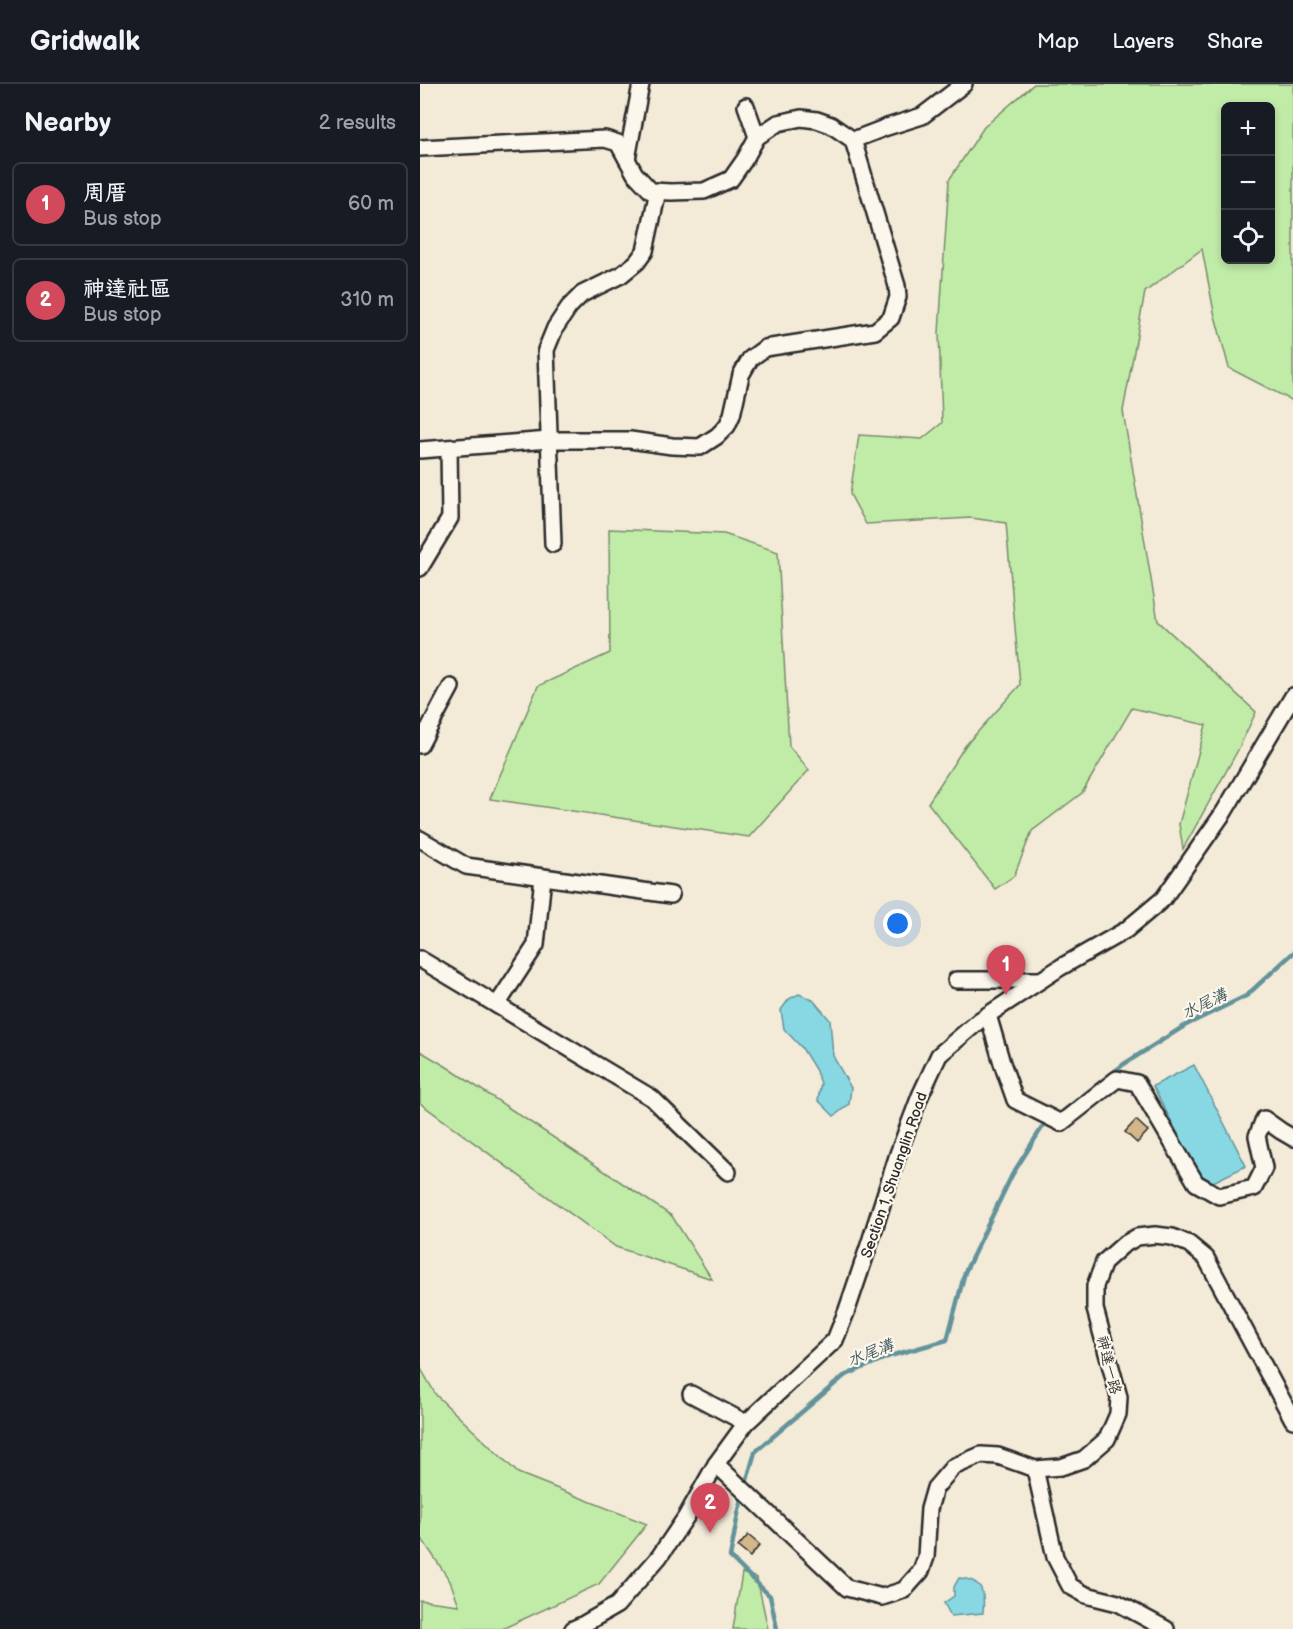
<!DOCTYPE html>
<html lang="en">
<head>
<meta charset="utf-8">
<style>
  :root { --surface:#171b24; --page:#242831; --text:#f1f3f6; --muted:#9ea1a6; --line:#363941; --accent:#d1495b }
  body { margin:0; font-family:"Balsamiq Sans","LXGW WenKai TC",sans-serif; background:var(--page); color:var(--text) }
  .controls { position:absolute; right:18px; top:18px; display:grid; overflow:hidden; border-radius:9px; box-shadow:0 3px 9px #0003 }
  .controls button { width:54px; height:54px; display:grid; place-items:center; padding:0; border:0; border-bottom:2px solid var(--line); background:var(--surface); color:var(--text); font:30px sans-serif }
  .you { position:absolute; left:478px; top:840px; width:21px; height:21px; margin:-15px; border:4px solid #fff; border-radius:50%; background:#1a73e8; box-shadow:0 0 0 9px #1a73e833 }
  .badge { display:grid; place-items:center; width:39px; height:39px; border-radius:50%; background:var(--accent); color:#fff; font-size:20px; font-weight:700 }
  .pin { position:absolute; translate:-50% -50px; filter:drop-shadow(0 2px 3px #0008) }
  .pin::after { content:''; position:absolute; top:32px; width:21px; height:18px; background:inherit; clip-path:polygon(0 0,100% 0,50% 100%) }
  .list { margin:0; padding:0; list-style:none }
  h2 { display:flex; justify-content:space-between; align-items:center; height:78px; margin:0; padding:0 24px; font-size:26px }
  h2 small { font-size:20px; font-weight:400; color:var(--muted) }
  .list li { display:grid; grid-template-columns:39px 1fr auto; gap:18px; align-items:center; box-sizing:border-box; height:84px; margin:0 12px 12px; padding:0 12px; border:2px solid var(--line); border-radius:9px }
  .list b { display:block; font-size:22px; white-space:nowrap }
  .list p { margin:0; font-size:20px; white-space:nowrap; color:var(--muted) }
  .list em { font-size:20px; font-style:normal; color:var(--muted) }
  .icon { flex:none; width:33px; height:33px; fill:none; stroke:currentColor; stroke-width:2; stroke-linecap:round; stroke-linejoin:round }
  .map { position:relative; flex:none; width:873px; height:1545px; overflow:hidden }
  header { display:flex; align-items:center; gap:36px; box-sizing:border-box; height:84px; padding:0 30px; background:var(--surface); border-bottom:2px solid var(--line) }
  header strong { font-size:28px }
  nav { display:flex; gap:33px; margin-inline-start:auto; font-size:21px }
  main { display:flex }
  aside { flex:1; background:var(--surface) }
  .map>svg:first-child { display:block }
  .green { fill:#c1eca8; stroke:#768c6a; stroke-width:1.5; fill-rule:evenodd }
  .water { fill:#88d8e4; stroke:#63939a; stroke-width:1.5 }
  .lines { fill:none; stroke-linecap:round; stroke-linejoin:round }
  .stream { stroke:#63939a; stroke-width:4.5 }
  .building { fill:#d3b788; stroke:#2b2b2b; stroke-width:1.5 }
  .minor-casing { stroke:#2b2b2b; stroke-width:20 }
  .minor { stroke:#fbf7ec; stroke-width:15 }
  .labels { text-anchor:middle; stroke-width:4.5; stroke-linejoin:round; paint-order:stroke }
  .street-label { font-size:15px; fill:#2b2b2b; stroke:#fbf7ec }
  .water-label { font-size:16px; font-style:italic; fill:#425659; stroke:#fbf7ec }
</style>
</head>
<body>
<header>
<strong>Gridwalk</strong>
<nav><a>Map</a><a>Layers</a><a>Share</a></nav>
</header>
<main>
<aside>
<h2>Nearby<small>2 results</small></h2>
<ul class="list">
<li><span class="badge">1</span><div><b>周厝</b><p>Bus stop</p></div><em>60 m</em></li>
<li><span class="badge">2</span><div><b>神達社區</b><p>Bus stop</p></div><em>310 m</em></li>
</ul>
</aside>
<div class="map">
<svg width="873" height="1545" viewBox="0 0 873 1545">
  <rect width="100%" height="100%" fill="#f3ead8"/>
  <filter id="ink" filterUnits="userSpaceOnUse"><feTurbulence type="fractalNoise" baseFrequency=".0167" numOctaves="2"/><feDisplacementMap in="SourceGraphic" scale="12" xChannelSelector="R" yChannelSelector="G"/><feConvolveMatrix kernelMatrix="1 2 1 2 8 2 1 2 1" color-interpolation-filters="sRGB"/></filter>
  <g filter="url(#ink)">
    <!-- green -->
    <g class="green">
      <path d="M 614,0 L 873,0 L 873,317 L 809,284 L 794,228 L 782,165 L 725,208 L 703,327 L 738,537 L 836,628 L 818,666 L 763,765 L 759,740 L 786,641 L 712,624 L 662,709 L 612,747 L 594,792 L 575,805 L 508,719 L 545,662 L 600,601 L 586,439 L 551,434 L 446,440 L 430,410 L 439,351 L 502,355 L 522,339 L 519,248 L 529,96 L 564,43 ZM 806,22 L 850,22 L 850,176 L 806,176 Z"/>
      <polygon points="189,445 304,450 358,468 369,662 389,686 329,753 70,715 118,602 190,569"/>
      <polygon points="0,967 27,983 252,1132 292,1195 196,1163 0,1019"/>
      <polygon points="0,1283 16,1311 98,1389 227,1440 179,1500 82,1545 0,1545 0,1516 39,1521 30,1497 0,1452"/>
      <polygon points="322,1489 337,1494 348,1545 313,1545"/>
    </g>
    <!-- water -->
    <g class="water">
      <polygon points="379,910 393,916 410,936 413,972 431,1004 429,1020 414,1032 398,1016 401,999 395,985 382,964 364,945 361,926 369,915"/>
      <polygon points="774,981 826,1082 785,1102 733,1002"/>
      <path d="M 539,1494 C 563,1496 565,1507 563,1529 L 531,1532 L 524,1519 L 534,1512 L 534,1503 Z"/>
    </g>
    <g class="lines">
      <!-- stream -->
      <g class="stream">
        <polyline points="642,1028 704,980 766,941 826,912 873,869"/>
        <polyline points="325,1403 335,1368 424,1292 470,1272 527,1256 545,1188 592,1091 623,1042"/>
        <polyline points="323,1411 318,1430 310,1473 350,1512 357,1545"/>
      </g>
    </g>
    <!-- building -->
    <g class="building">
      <polygon points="716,1036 728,1047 717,1059 705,1048"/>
      <polygon points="328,1451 340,1461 330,1473 318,1463"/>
    </g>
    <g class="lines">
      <defs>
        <g id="minor">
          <polyline points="326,22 337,53"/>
          <polyline points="433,56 467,43 502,32 544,0"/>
          <polyline points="0,64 185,55 198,59 215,90 231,107 251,108 284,107 311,95 325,75 337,53 358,39 381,34 397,36 411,41 433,56 477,202 478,213 471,234 455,247 345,264 330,275 321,291 312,331 307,342 297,352 280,363 252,362 210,356 129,356 0,366"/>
          <polyline points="207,75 221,0"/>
          <polyline points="133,460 126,266 135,244 149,223 162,210 201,191 217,178 225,167 238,107"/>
          <polyline points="0,484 30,434 29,364"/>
          <polyline points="0,661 31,603"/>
          <polyline points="0,755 46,782 251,811"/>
          <polyline points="0,875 232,1014 308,1088"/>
          <polyline points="536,896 621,896"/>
          <polyline points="77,921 116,861 123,793"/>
          <polyline points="568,931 582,979 595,1016 641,1039 697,995 717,999 776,1099 799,1112 834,1104 844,1084 837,1052 844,1035 861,1047 873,1054"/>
          <polyline points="271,1310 326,1339"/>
          <polyline points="296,1380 427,1504 462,1513 484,1506 501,1487 506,1473 509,1425 515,1404 533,1383 561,1371 578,1372 615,1385 641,1383 664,1375 687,1355 698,1330 699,1313 675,1225 675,1202 684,1178 703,1161 717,1153 735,1151 752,1153 769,1160 786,1174 873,1336"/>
          <polyline points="615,1385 635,1473 650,1502 666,1511 698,1519 746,1545"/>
          <polyline points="153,1545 164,1540 197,1521 239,1473 266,1433 296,1380 326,1339 415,1256 427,1226 449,1161 478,1070 500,1012 519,971 560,936 641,883 706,846 743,815 804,728 873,612"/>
        </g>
      </defs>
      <!-- minor casing -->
      <use href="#minor" class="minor-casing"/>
      <!-- minor -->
      <use href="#minor" class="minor"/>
    </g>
  </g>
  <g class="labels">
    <!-- street labels -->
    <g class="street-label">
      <text transform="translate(474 1091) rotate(-71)" y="5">Section 1, Shuanglin Road</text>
      <text transform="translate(689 1281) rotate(76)" y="5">神達一路</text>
    </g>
    <!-- water labels -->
    <g class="water-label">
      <text transform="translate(784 919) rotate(-26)" y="6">水尾溝</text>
      <text transform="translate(450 1268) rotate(-21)" y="6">水尾溝</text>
    </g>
  </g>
</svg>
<div class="controls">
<button>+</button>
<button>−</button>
<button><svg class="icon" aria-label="locate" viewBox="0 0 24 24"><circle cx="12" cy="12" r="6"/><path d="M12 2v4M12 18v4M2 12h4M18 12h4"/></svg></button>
</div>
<div class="you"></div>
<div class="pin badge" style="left:586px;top:911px">1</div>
<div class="pin badge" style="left:290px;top:1449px">2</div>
</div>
</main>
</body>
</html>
